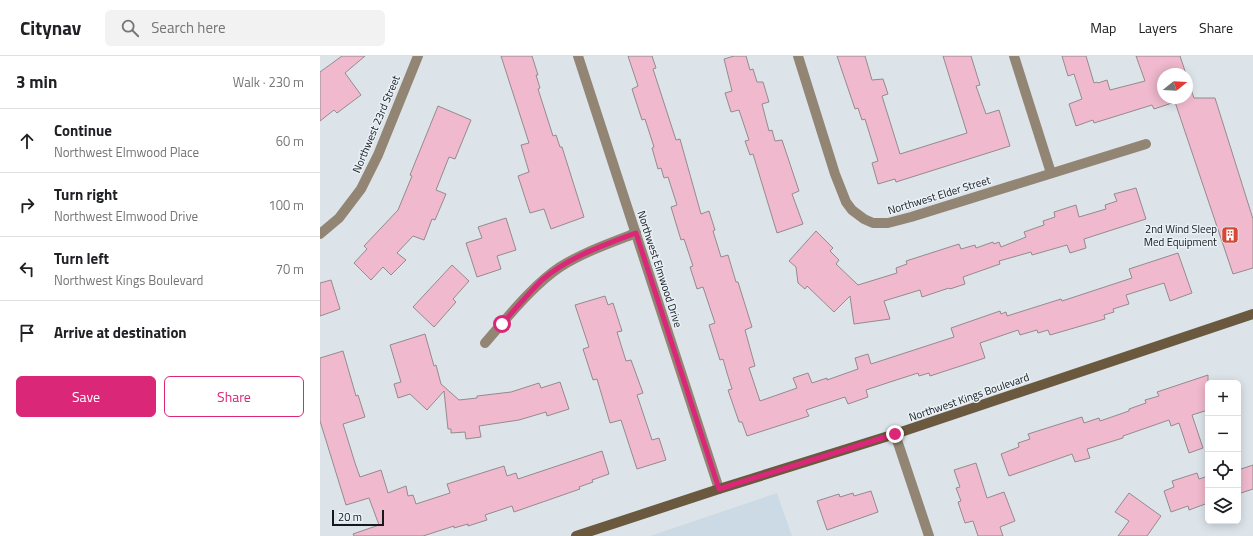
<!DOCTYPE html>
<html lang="en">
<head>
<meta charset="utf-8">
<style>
  :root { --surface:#fff; --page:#f2f2f2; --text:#202124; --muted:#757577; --line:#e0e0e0; --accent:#db2777 }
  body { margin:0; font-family:"Titillium Web",sans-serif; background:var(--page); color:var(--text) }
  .controls { position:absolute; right:12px; bottom:12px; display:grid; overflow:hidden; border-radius:6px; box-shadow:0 2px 10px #0003 }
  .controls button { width:36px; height:36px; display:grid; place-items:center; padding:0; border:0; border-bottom:1px solid var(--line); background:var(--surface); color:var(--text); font:20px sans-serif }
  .compass { position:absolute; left:837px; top:12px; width:36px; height:36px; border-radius:50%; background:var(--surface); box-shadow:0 2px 10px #0003; rotate:72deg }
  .scale { position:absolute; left:12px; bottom:10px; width:52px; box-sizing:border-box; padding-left:4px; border:2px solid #16191b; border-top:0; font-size:11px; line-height:14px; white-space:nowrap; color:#16191b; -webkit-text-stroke:3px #e9f1f7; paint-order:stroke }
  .stop { position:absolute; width:12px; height:12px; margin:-9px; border:3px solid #db2777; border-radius:50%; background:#fff }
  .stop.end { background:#db2777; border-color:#fff; box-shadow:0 1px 4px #0008 }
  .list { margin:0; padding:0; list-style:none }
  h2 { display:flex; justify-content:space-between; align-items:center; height:52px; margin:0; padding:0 16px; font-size:17px }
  h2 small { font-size:13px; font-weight:400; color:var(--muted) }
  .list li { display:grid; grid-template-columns:26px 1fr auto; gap:12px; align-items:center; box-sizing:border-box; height:64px; padding:0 16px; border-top:1px solid var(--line) }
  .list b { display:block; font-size:15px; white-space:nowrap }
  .list p { margin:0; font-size:13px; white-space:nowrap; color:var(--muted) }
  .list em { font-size:13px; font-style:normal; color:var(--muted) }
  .actions { display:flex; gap:8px; padding:12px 16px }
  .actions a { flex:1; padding:9px 0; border:1px solid var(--accent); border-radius:6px; text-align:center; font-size:14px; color:var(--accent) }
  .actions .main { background:var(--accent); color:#fff }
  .icon { flex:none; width:22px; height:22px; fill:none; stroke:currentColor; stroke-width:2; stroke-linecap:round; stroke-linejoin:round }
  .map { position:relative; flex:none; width:933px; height:480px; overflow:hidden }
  header { display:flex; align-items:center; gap:24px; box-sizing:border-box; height:56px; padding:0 20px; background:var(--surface); border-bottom:1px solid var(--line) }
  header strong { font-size:19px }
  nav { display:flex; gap:22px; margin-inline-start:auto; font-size:14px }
  .search { width:280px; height:36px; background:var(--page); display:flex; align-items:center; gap:10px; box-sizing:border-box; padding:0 14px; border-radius:6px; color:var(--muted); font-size:15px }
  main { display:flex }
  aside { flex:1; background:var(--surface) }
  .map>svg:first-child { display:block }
  .built { fill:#ccdae5 }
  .building { fill:#f0b9cd; stroke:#948b8e }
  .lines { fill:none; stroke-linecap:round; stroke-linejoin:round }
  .street { stroke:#928573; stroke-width:10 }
  .secondary { stroke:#6b593f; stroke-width:10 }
  .route { stroke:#db2777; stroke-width:5 }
  .labels { text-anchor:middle; stroke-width:3; stroke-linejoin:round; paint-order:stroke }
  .street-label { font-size:11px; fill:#16191b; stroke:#e9f1f7 }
  .poi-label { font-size:11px; fill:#16191b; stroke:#e9f1f7; text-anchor:end }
</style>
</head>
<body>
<header>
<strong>Citynav</strong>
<div class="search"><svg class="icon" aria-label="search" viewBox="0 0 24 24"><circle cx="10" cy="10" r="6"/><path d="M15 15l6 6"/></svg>Search here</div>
<nav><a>Map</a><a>Layers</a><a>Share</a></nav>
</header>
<main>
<aside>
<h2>3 min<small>Walk · 230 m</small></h2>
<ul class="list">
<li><svg class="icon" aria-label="ahead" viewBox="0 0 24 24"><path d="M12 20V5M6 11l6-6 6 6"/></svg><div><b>Continue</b><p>Northwest Elmwood Place</p></div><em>60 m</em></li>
<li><svg class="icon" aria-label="right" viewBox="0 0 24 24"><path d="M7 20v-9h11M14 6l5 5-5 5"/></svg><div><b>Turn right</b><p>Northwest Elmwood Drive</p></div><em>100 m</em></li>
<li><svg class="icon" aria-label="left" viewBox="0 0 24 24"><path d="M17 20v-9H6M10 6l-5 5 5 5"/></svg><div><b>Turn left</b><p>Northwest Kings Boulevard</p></div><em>70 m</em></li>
<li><svg class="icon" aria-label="arrive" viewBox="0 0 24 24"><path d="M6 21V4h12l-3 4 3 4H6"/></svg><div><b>Arrive at destination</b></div></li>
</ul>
<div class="actions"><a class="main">Save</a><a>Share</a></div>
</aside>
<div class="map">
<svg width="933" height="480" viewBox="0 0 933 480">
  <rect width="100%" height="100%" fill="#dce4ea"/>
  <!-- built -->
  <polygon class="built" points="457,437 472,480 330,480"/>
  <!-- building -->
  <g class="building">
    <polygon points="22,0 45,0 25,17 41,39 17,57 14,54 0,65 0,16"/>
    <polygon points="181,0 212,0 218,19 216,19 220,32 218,33 233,80 236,79 240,91 242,91 264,161 231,173 224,153 210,157 198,120 209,116 201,89 209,87"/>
    <polygon points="308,0 332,0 336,12 333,13 356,84 360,83 381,158 389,155 395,174 393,175 401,201 408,199 416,226 418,226 432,271 425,274 435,310 429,312 440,345 477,332 473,322 488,317 492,327 507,322 507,324 538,313 535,302 548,298 551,308 634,281 631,272 680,255 681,258 686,256 687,260 741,243 742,245 812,222 809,213 858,197 872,237 850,245 844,227 806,239 809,248 793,253 794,256 784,259 785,263 730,279 728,274 718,277 717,274 700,279 698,274 660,287 665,302 610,320 609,317 599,320 598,317 570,326 546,334 548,341 528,348 525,341 486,354 489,360 427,380 422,366 419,366 408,334 412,333 407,317 403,303 400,304 389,269 395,267 383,231 377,233 370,211 373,210 364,183 361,184 351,151 357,149 348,121 344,122 341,112 338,113 332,92 334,91 325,63 322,64 312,33 318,30"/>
    <polygon points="414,0 426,0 430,14 433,13 437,26 443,26 449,46 442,48 449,75 452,74 455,85 462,84 479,135 472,138 483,168 457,177 433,98 430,99 425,85 429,84 419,54 411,56 405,37 412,35 404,3"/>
    <polygon points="517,0 545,0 552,24 563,23 568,38 562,40 580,98 647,77 623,0 651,0 660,29 656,30 666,58 679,54 690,90 576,126 575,123 558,128 552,107 558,105 545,63 542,64 538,52 535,53"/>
    <polygon points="742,0 766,0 774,27 777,26 778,27 787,24 790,34 825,25 816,0 860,0 866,18 843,18 843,42 867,42 867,22 874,42 895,42 933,163 933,212 913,218 855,46 834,53 832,49 774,67 773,64 756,70 749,48 762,43 754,18 748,20"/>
    <polygon points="118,50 151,64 135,103 129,101 116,134 126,138 115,164 112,163 104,184 93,180 77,197 86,204 71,219 63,211 51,224 34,207 47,193 44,190 78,154 92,120 90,119"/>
    <polygon points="816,132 826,163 764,183 766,192 750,197 747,189 712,199 711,196 679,205 680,208 643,221 645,228 630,233 629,232 602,241 600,234 564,245 570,263 534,268 530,240 514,256 487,230 485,233 478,227 476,211 469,205 496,175 513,192 510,195 519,204 516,208 538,229 577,217 576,212 587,208 586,205 639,188 641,193 655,189 656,192 673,186 674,188 679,186 681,191 706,181 704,176 724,169 723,165 735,161 734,156 756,149 759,161 786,153 785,149 797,145 794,138"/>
    <polygon points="186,162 196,194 177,200 181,213 157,221 146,187 162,182 158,171"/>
    <polygon points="132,209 149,225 133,243 136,246 114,271 93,251"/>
    <polygon points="11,224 20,253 0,260 0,227"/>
    <polygon points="285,240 288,249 293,247 302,275 297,276 306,305 311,304 323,337 317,339 332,384 339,382 346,404 317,413 301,364 290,367 277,323 273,324 263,293 269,291 255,249"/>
    <polygon points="105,278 114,310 116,309 121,328 139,344 157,342 157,340 191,336 219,327 221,332 240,326 249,353 227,360 226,356 199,364 159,370 161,381 146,383 145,376 131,377 131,373 128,373 124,335 107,354 90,338 78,342 74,328 81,326 70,289"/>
    <polygon points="23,295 36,340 38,339 45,361 23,368 35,407 40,421 61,414 68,437 86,430 88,440 93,439 96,448 130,437 127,428 184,410 187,420 196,417 198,423 282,395 289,418 272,424 273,426 259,431 260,433 194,456 192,450 165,459 167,464 148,470 148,468 134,472 134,470 103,480 34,480 33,478 59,469 49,442 26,449 0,365 0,302"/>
    <polygon points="888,319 888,354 872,359 883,392 869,397 859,367 851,370 849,364 803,380 803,382 767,393 770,402 755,406 752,398 689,420 681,398 699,391 698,387 710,383 708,378 762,361 764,367 779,362 780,365 809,355 809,353 826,347 825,344 839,340 837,336"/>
    <polygon points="656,407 667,442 684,436 695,465 680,471 683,480 658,480 653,465 645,467 638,446 641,445 636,432 640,431 634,414"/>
    <polygon points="933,409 933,433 918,438 918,414"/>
    <polygon points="877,417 879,423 888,420 888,447 869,454 868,450 851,456 844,435 854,431 852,425"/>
    <polygon points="551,435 558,456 507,474 497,445 519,438 520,441 533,437 534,440"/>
    <polygon points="809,437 841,460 827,480 798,480 809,465 795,456"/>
  </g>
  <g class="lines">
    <!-- street -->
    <g class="street">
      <polyline points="258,0 399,433"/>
      <polyline points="478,0 515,118 526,146 532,154 544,163 553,167 568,167 591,161 826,88"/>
      <polyline points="694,0 731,117"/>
      <polyline points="0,178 19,162 41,133 58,99 98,0"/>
      <path d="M 165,287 C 186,263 214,228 240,211 C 264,196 290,187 316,177"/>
      <polyline points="575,378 609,480"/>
    </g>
    <!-- secondary -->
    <polyline class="secondary" points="256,480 399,433 575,378 933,258"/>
  </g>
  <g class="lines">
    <!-- route -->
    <path class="route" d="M 182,268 C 195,253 208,238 222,224 C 249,201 284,189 316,177 L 399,433 L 575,378"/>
  </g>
  <!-- icons -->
  <defs>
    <symbol id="building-square" viewBox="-11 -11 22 22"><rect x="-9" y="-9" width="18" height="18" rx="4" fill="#d54837" stroke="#e9f1f7"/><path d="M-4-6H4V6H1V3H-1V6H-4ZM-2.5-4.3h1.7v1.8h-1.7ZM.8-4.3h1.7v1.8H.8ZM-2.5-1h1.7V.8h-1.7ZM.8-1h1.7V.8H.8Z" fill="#fff"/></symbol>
  </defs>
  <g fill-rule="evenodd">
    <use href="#building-square" x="900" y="169" width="20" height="20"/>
  </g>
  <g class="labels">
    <!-- street labels -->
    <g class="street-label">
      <text transform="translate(56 68) rotate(-67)" y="4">Northwest 23rd Street</text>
      <text transform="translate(619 139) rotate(-17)" y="4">Northwest Elder Street</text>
      <text transform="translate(340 213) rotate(72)" y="4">Northwest Elmwood Drive</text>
      <text transform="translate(649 341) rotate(-19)" y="4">Northwest Kings Boulevard</text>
    </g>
    <!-- poi labels -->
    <g class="poi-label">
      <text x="897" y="177">2nd Wind Sleep<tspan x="897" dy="13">Med Equipment</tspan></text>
    </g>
  </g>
</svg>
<div class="controls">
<button>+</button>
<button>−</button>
<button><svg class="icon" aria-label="locate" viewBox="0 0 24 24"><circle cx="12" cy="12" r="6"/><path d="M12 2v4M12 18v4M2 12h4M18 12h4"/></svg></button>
<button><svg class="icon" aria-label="layers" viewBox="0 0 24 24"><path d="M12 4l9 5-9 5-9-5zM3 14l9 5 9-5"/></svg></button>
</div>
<svg class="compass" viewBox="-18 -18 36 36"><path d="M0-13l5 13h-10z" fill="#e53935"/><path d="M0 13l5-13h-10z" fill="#757577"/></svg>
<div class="scale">20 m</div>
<div class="stop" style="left:182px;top:268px"></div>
<div class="stop end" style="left:575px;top:378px"></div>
</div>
</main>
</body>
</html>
